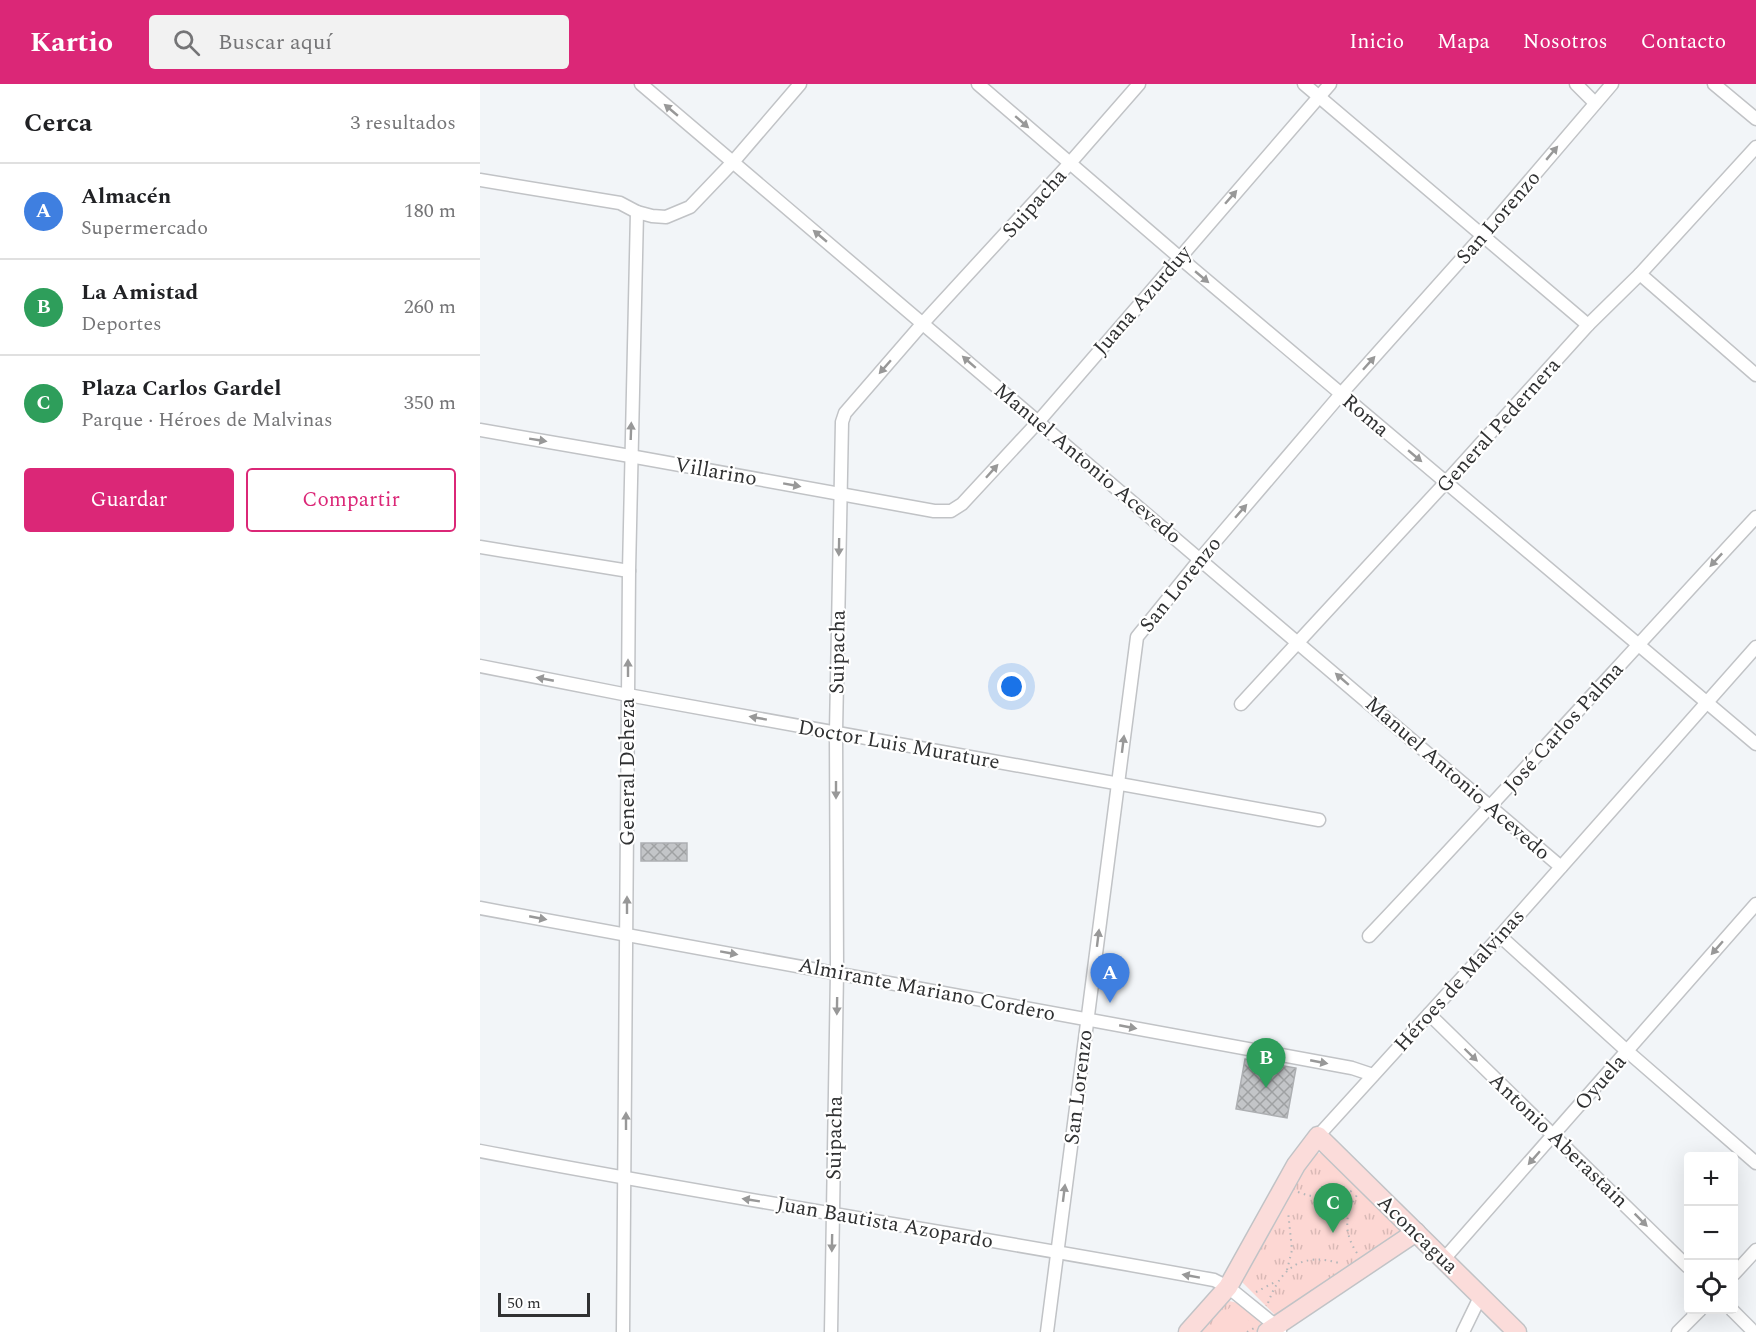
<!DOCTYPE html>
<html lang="es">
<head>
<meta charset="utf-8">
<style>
  :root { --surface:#fff; --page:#f2f2f2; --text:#202124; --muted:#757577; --line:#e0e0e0; --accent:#db2777 }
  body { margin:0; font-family:Spectral,serif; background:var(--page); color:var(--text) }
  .controls { position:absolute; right:18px; bottom:18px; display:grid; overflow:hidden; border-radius:6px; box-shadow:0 6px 24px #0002 }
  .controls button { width:54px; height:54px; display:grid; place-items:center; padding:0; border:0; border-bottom:2px solid var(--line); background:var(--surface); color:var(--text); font:30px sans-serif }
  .scale { position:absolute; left:18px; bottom:15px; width:92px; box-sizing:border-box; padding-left:6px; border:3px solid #303132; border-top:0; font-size:16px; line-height:21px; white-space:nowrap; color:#303132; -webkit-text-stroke:4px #fff; paint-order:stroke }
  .you { position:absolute; left:532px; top:603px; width:21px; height:21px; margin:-15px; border:4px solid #fff; border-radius:50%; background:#1a73e8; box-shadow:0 0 0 9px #1a73e833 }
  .badge { display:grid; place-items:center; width:39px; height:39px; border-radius:50%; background:var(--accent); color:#fff; font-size:20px; font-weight:700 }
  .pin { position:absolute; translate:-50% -50px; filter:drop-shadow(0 2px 3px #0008) }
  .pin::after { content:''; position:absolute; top:32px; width:21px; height:18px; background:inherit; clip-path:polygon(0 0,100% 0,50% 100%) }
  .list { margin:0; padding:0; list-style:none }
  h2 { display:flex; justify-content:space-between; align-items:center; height:78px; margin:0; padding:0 24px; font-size:26px }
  h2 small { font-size:20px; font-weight:400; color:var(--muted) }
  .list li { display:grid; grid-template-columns:39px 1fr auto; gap:18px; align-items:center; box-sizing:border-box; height:96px; padding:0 24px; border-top:2px solid var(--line) }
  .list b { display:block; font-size:22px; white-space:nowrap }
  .list p { margin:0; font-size:20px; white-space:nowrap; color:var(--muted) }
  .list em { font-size:20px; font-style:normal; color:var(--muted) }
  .actions { display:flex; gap:12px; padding:18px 24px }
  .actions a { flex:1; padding:14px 0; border:2px solid var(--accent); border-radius:6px; text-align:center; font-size:21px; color:var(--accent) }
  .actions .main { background:var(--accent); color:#fff }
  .icon { flex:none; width:33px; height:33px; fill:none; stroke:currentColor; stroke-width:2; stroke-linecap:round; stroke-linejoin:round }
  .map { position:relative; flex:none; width:1276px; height:1248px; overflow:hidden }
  header { display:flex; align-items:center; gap:36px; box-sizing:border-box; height:84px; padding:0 30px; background:var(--accent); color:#fff }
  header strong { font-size:28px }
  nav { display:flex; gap:33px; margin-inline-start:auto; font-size:21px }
  .search { width:420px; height:54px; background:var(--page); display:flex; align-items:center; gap:15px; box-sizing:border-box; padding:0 21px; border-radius:6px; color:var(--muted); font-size:22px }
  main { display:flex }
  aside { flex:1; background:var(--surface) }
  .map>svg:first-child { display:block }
  .grass { fill:url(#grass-tufts) }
  .pitch { fill:#fdd7d3 }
  .building { fill:url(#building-cross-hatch); stroke:#adafb2; stroke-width:1.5 }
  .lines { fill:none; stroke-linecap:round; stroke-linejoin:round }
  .street-casing { stroke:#c1c3c6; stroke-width:15 }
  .secondary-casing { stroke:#c1c3c6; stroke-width:21 }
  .path { stroke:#b4b6b9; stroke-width:2; stroke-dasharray:1.5 4.5; stroke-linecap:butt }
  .street { stroke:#fff; stroke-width:12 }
  .secondary { stroke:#fbdcda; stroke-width:18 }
  .oneway { fill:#989898 }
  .labels { text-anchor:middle; stroke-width:4.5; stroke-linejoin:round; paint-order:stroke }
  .street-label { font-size:21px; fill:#303132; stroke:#fff }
</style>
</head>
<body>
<header>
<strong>Kartio</strong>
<div class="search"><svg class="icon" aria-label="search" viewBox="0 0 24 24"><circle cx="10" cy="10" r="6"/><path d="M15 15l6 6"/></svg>Buscar aquí</div>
<nav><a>Inicio</a><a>Mapa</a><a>Nosotros</a><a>Contacto</a></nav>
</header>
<main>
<aside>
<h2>Cerca<small>3 resultados</small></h2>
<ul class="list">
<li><span class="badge" style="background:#3f7fe0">A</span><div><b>Almacén</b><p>Supermercado</p></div><em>180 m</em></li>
<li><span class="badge" style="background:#2e9e5b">B</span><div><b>La Amistad</b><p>Deportes</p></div><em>260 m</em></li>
<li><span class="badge" style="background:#2e9e5b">C</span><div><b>Plaza Carlos Gardel</b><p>Parque · Héroes de Malvinas</p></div><em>350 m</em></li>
</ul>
<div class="actions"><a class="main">Guardar</a><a>Compartir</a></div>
</aside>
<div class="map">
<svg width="1276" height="1248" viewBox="0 0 1276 1248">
  <defs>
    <pattern id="grass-tufts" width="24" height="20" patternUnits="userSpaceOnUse" patternTransform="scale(1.5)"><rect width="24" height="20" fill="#fdd7d3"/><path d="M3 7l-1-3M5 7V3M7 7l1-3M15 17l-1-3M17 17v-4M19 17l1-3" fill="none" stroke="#d9b9b6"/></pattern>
    <pattern id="building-cross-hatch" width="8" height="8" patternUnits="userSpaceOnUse" patternTransform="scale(1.5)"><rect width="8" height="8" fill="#c3c5c8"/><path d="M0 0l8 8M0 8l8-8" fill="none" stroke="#9fa1a3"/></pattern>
  </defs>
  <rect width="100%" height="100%" fill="#f2f5f8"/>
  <!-- grass -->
  <g class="grass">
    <polygon points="839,1069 846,1070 918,1141 920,1147 917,1152 801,1230 795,1231 761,1197 833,1071"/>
    <path d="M 748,1217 C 760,1217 779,1232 783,1243 L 776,1248 L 720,1248 Z"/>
  </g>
  <!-- pitch -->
  <polygon class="pitch" points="752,1221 774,1241 763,1248 727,1248"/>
  <!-- building -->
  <g class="building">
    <rect x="161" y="759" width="46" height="18"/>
    <polygon points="765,975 816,984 807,1034 756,1025"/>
  </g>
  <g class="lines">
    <defs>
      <g id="street">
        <polyline points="161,0 1081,783"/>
        <polyline points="498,0 699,173 1276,660"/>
        <polyline points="824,0 1108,241"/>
        <polyline points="1096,0 1115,19"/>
        <polyline points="1234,0 1276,35"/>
        <polyline points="0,96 140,119 157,128 172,132 186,133 210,123 253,78 320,0"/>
        <polyline points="1160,190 1276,291"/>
        <polyline points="0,346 150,372 454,427 471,427 482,420 558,338 850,0"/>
        <polyline points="0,463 149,487"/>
        <polyline points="0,582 148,611 839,736"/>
        <polyline points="761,620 966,398 1108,241 1160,190 1276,63"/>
        <polyline points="0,824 872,984 893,991"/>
        <path d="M 889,852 C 1020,714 1147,572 1276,433"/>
        <polyline points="1020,852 1147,967 1276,1079"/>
        <polyline points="949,930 1208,1183"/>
        <polyline points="838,1052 1020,852 1276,563"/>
        <path d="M 0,1067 C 244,1114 490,1151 734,1196 L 748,1203 L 796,1242 L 800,1247"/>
        <polyline points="964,1175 1276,820"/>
        <polyline points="1254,1190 1276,1166"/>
        <polyline points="1252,1226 1274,1248"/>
        <polyline points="143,1248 149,487 157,128"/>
        <polyline points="351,1248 357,888 356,648 362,338 365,329 443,239 590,79 659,0"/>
        <polyline points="567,1248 657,553 721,474 861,310 1003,151 1132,0"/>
        <polyline points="983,1248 1001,1211"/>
        <polyline points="1198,1248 1220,1226"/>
      </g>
      <g id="secondary">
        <polyline points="708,1248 748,1203 816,1081 838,1052 1037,1248"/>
        <polyline points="787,1248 936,1148"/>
      </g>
    </defs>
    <!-- street casing -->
    <use href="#street" class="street-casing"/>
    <!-- secondary casing -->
    <use href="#secondary" class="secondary-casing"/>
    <!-- path -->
    <g class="path">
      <path d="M 818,1108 C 837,1115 855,1117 873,1106"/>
      <path d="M 877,1169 C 864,1150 864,1130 877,1111"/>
      <polyline points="807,1186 812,1166 808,1127"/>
      <polyline points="776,1208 797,1197"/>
      <path d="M 788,1219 C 801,1183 823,1167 862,1180"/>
      <polyline points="767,1248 774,1244"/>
    </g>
    <!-- street -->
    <use href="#street" class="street"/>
    <!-- secondary -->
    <use href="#secondary" class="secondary"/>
  </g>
  <!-- one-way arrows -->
  <defs><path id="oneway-solid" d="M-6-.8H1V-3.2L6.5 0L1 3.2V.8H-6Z" transform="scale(1.5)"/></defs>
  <g class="oneway">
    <use href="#oneway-solid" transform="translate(191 26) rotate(-140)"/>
    <use href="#oneway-solid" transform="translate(542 38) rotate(41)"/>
    <use href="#oneway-solid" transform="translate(1072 69) rotate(-50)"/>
    <use href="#oneway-solid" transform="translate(751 113) rotate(-49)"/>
    <use href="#oneway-solid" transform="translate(340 152) rotate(-140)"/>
    <use href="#oneway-solid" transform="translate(722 193) rotate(40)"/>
    <use href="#oneway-solid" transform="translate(489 278) rotate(-139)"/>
    <use href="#oneway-solid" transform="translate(889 279) rotate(-48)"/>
    <use href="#oneway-solid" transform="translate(405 283) rotate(131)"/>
    <use href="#oneway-solid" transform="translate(151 347) rotate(-88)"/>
    <use href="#oneway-solid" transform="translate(58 356) rotate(9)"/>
    <use href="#oneway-solid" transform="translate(935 372) rotate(40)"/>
    <use href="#oneway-solid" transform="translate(512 387) rotate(-48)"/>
    <use href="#oneway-solid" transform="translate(312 401) rotate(10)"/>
    <use href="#oneway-solid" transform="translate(761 427) rotate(-49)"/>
    <use href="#oneway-solid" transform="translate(359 463) rotate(91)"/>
    <use href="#oneway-solid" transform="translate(1236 476) rotate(133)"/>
    <use href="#oneway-solid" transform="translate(148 584) rotate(-90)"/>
    <use href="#oneway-solid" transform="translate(65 595) rotate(-169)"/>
    <use href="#oneway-solid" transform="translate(862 595) rotate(-139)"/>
    <use href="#oneway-solid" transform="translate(278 634) rotate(-170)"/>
    <use href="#oneway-solid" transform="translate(643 660) rotate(-83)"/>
    <use href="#oneway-solid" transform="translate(356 706) rotate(90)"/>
    <use href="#oneway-solid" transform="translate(147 821) rotate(-90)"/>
    <use href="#oneway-solid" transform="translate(58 834) rotate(11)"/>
    <use href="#oneway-solid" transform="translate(618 854) rotate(-83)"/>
    <use href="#oneway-solid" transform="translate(1237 864) rotate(131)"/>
    <use href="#oneway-solid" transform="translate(249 869) rotate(10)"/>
    <use href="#oneway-solid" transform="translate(357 922) rotate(91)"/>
    <use href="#oneway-solid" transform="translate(648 943) rotate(11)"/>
    <use href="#oneway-solid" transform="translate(991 971) rotate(44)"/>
    <use href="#oneway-solid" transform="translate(839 978) rotate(11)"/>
    <use href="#oneway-solid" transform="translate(146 1037) rotate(-90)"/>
    <use href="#oneway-solid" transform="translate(1054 1074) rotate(131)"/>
    <use href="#oneway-solid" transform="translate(584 1109) rotate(-83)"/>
    <use href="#oneway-solid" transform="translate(271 1116) rotate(-171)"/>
    <use href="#oneway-solid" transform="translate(1161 1136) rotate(45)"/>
    <use href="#oneway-solid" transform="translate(352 1159) rotate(91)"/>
    <use href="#oneway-solid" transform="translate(711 1192) rotate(-170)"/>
  </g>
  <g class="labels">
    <!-- street labels -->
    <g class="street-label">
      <text transform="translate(554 119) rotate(-48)" y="7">Suipacha</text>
      <text transform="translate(1018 133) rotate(-49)" y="7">San Lorenzo</text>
      <text transform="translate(662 216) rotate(-49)" y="7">Juana Azurduy</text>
      <text transform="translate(886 331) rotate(40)" y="7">Roma</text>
      <text transform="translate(1018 341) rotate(-48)" y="7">General Pedernera</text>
      <text transform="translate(608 379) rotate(40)" y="7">Manuel Antonio Acevedo</text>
      <text transform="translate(236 387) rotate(10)" y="7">Villarino</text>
      <text transform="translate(700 500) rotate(-51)" y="7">San Lorenzo</text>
      <text transform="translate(357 568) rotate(-89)" y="7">Suipacha</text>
      <text transform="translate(1083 643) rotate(-48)" y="7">José Carlos Palma</text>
      <text transform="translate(419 660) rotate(10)" y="7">Doctor Luis Murature</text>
      <text transform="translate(147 688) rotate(-90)" y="7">General Deheza</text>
      <text transform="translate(978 694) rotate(41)" y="7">Manuel Antonio Acevedo</text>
      <text transform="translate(979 896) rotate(-48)" y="7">Héroes de Malvinas</text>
      <text transform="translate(447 905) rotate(11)" y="7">Almirante Mariano Cordero</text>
      <text transform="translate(1120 998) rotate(-49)" y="7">Oyuela</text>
      <text transform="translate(598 1003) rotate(-83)" y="7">San Lorenzo</text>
      <text transform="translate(354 1054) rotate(-89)" y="7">Suipacha</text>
      <text transform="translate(1079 1056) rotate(44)" y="7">Antonio Aberastain</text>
      <text transform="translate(405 1138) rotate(10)" y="7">Juan Bautista Azopardo</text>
      <text transform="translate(938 1150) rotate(44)" y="7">Aconcagua</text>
    </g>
  </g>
</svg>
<div class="controls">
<button>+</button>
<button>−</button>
<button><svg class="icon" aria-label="locate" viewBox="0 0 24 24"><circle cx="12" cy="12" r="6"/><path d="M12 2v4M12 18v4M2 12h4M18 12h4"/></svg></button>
</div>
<div class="scale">50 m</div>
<div class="you"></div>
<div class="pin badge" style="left:630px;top:919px;background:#3f7fe0">A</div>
<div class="pin badge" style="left:786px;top:1004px;background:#2e9e5b">B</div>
<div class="pin badge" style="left:853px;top:1149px;background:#2e9e5b">C</div>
</div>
</main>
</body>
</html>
